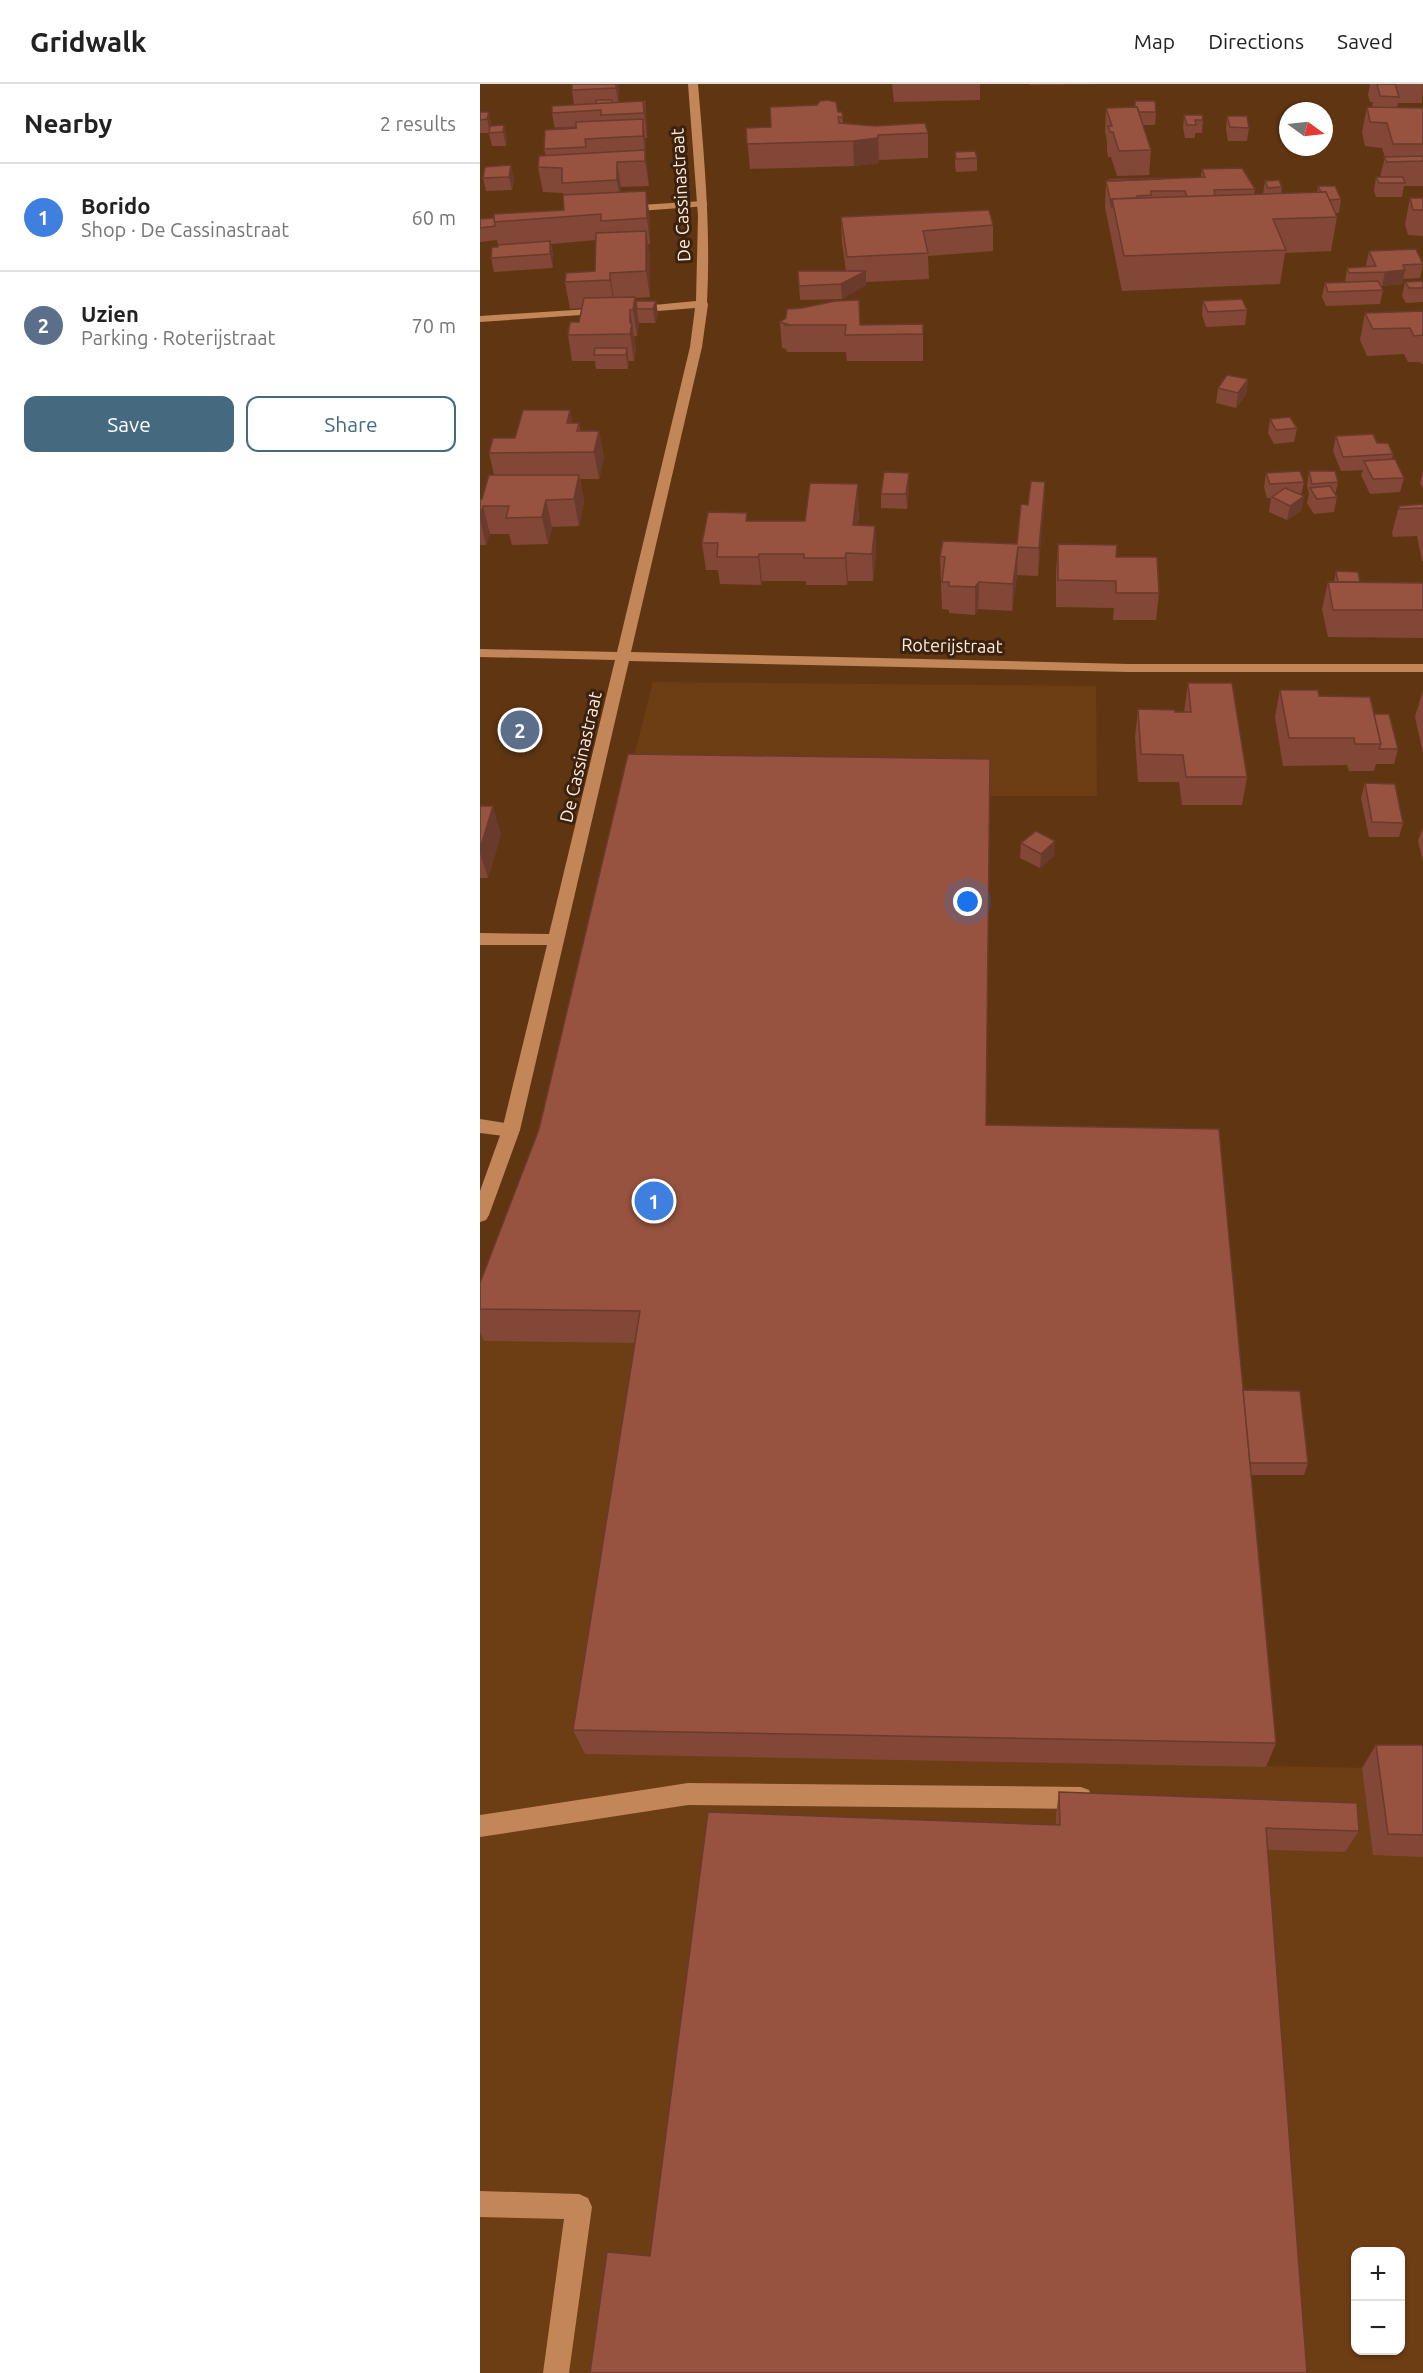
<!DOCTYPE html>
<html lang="en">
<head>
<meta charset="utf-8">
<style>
  :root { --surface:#fff; --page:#f2f2f2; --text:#222; --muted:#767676; --line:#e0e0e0; --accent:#456a80 }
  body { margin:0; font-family:Ubuntu,sans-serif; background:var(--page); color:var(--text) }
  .controls { position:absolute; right:18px; bottom:18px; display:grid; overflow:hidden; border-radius:12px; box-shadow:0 2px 4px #0004 }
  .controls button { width:54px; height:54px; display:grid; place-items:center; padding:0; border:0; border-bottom:2px solid var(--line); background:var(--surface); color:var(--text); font:30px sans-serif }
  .compass { position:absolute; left:799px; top:18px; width:54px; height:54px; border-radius:50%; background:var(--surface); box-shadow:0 2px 4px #0004; rotate:105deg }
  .you { position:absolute; left:488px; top:818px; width:21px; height:21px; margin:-15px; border:4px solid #fff; border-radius:50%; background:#1a73e8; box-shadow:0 0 0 9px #1a73e833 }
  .badge { display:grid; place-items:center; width:39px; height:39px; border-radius:50%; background:var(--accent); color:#fff; font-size:20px; font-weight:700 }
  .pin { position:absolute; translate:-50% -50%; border:3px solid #fff; box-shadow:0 2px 6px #0006 }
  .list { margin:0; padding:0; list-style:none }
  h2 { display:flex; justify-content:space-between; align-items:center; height:78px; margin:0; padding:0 24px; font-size:26px }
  h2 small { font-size:20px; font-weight:400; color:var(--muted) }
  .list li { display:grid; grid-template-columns:39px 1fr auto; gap:18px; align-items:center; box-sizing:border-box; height:108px; padding:0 24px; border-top:2px solid var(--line) }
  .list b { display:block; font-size:22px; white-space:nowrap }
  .list p { margin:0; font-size:20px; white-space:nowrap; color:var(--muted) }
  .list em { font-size:20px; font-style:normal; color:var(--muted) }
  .actions { display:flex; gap:12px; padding:18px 24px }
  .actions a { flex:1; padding:14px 0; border:2px solid var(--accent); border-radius:12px; text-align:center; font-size:21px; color:var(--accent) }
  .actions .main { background:var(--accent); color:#fff }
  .map { position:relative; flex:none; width:943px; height:2289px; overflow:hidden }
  header { display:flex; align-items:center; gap:36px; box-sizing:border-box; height:84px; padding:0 30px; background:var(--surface); border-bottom:2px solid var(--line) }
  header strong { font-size:28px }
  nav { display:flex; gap:33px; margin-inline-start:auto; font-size:21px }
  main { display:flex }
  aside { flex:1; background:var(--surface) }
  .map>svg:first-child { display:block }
  .built { fill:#6d3d14; fill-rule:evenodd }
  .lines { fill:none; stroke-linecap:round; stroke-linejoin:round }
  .lane { fill:#c38658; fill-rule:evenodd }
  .street { fill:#c38658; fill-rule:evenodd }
  .wall { fill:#824736 }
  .shaded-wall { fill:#6a3a2c }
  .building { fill:#97533f; stroke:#6a3a2c; stroke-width:1.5 }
  .labels { text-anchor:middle; stroke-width:6; stroke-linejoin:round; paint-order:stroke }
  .far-street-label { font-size:18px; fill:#ffebdd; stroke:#3a220f }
</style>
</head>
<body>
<header>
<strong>Gridwalk</strong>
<nav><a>Map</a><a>Directions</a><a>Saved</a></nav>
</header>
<main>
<aside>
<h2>Nearby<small>2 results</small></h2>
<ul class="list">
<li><span class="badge" style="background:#3f7fe0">1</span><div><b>Borido</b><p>Shop · De Cassinastraat</p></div><em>60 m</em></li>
<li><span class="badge" style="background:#5c6f8a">2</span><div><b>Uzien</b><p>Parking · Roterijstraat</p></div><em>70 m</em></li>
</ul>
<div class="actions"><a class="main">Save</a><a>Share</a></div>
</aside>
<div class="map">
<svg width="943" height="2289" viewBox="0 0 943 2289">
  <rect width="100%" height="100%" fill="#603612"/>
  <!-- built -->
  <path class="built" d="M 173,598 L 616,602 L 617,712 L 509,712 L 505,1075 L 785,1682 L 943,1685 L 943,2289 L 0,2289 L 0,1212 L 54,1059 ZM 876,2168 L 920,2168 L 920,2266 L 876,2266 Z"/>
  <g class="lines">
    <!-- lane -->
    <g class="lane">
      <polygon points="223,117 227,118 227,122 145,128 140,125 145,122"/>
      <polygon points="0,1035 37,1041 40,1046 37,1051 31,1053 0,1049"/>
      <polygon points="208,1699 601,1703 609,1706 612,1714 609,1722 601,1725 208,1721 0,1753 0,1731"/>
      <polygon points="0,2107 99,2110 108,2114 112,2123 89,2289 63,2289 84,2135 0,2133"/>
    </g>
    <!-- street -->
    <g class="street">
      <path d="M 208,0 L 218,0 C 224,72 231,145 227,218 L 228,220 L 222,263 L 151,568 L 648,580 L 943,580 L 943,588 L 648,588 L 149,577 L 40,1046 L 9,1131 L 6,1136 L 0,1138 L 0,1107 L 22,1046 L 67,861 L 0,861 L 0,849 L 69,850 L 135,576 L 0,573 L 0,565 L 137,568 L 210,263 L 215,224 L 153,229 L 148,226 L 153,223 L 216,217 L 218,132 Z"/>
      <polygon points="126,224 130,225 130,229 0,238 0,232"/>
    </g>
  </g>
  <!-- wall -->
  <g class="wall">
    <polygon points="139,0 139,19 165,17 166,31 167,54 165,54 166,77 169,102 141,103 141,109 170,133 170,160 168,160 170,173 170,213 155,214 156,217 176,217 178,231 175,239 159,239 157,252 154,252 156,266 154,277 149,277 148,285 116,285 115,277 92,277 88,251 99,238 102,224 90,225 85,198 115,187 116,156 71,160 73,171 73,184 14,188 11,174 18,163 17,156 0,158 0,135 84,126 83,109 63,108 58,83 66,72 64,65 75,46 72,29 94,21 92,6"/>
    <polygon points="412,0 500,0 500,16 414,18"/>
    <polygon points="550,0 629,0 550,1"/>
    <polygon points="890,0 943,0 942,19 918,19 917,24 943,24 943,102 924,102 922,113 896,113 894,107 896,93 900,93 905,73 902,64 885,62 882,48 887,23 892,23 893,18 890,18 888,11"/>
    <polygon points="626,24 676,28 675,41 663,41 671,66 669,91 637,92 631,73 628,73 627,67 627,57 625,48"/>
    <polygon points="0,28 9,28 11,42 24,41 27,55 26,62 12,62 9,49 0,49"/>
    <polygon points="358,28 362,28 363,39 448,49 448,74 399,76 399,79 374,82 270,85 266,44 291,43"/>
    <polygon points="704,31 723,36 722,49 715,49 715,54 705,54 703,44"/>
    <polygon points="747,32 769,44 767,57 748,57 746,45"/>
    <polygon points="475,68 497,74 497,87 476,88 475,81"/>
    <polygon points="31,81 34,95 32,106 6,107 3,94"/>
    <polygon points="722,85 775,105 774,111 783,110 785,97 802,103 801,110 837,109 838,102 861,115 859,129 855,129 857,133 851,167 805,169 800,200 642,207 625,123 626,97 629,97 629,95 681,95 721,93"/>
    <polygon points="930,114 943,114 943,152 928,151 925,140"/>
    <polygon points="361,133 513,141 513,167 448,172 449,195 386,198 386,201 362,215 320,216 318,187 366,187 362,159"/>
    <polygon points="889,167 943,180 940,194 923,195 922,200 901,202 903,206 900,220 846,222 842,213 845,199 865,198 867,184 887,183 886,181"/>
    <polygon points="943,197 943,218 926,219 922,212 925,198"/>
    <polygon points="723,217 767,226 765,241 726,243 722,231"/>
    <polygon points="943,227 943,280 942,280 940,278 928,278 924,270 887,272 880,256 885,229"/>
    <polygon points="300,238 380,241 443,240 443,277 367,277 366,268 307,268 306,265 302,264"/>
    <polygon points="768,295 766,310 756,324 736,319 738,304"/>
    <polygon points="790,335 817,344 814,358 794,360 788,349"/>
    <polygon points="93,339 99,339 100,347 119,347 124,374 119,395 100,395 104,418 99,442 72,443 68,460 32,461 29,450 10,450 6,461 0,461 0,415 2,415 14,391 9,369 35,354"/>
    <polygon points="856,352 897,359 913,370 912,375 924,394 920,408 890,410 881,391 883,386 861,387 853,367"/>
    <polygon points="829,387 858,398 855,411 857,413 854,428 834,430 827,419 829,410 827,402"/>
    <polygon points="943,387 943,405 940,399"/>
    <polygon points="786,389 824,398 821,411 824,412 821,427 807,436 789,428 791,414 787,414 784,403"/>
    <polygon points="565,398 558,492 537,491 532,527 498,525 495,531 469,529 469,526 462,525 460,472 537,460 548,421"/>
    <polygon points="429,404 427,425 401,424 401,410"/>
    <polygon points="943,420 943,477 942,477 937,452 913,453 912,449 919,422"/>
    <polygon points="379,428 378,441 395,442 396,469 393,497 368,497 367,501 326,501 326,497 282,497 281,501 240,500 238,486 226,486 222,459 268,437 325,437"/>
    <polygon points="578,460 636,473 679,509 676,536 633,536 634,524 576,523 576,488"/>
    <polygon points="856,487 880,498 943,499 943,554 848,553 842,525 848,498 854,498"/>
    <polygon points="708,599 767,693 762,721 702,721 699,698 658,698 655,653 658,625 704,628"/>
    <polygon points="800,606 839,612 894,630 918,665 914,680 896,680 894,687 869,687 867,681 803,682 795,633"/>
    <polygon points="943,606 943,669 935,633"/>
    <polygon points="885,699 923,739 919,753 889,753 881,714"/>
    <polygon points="0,722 21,750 8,794 0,794"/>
    <polygon points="943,743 943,778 938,757"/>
    <polygon points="541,759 574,772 560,784 540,774"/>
    <polygon points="506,1041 763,1306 828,1379 824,1391 771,1391 796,1659 786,1683 105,1670 93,1646 155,1259 4,1257 0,1248 0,1199"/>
    <polygon points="896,1661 943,1661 943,1773 893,1771 882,1684"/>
    <polygon points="579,1708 879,1747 865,1768 787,1766 170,2172 576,1741 576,1730"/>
  </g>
  <!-- shaded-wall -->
  <g class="shaded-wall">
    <polygon points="136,0 139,0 139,28 136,4"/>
    <polygon points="165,17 166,31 167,54 164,29"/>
    <polygon points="9,28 11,41 10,49 7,35"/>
    <polygon points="163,35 166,60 166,77 163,52"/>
    <polygon points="24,41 27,55 26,62 23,48"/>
    <polygon points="398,51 399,79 374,82 373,57"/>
    <polygon points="165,66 168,91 169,102 165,77"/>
    <polygon points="137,78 141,103 141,121 137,96"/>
    <polygon points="31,81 34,95 32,106 29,93"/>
    <polygon points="166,107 170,133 170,160 167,134"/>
    <polygon points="166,147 170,173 170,213 166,187"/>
    <polygon points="70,157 73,171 73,184 70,170"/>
    <polygon points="925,186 922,200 902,202 905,188"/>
    <polygon points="386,187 386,201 362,215 361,200"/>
    <polygon points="130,189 134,215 134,222 130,196"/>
    <polygon points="155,213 159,239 157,252 153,226"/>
    <polygon points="176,217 178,231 175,239 173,225"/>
    <polygon points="150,226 156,266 154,277 150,250"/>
    <polygon points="147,264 149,279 148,285 146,271"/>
    <polygon points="768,295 766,310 756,324 758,309"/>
    <polygon points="90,326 95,353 87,339"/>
    <polygon points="119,347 124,374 119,395 114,368"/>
    <polygon points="429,389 429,404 427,425 426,410"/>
    <polygon points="99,391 104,418 99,442 94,415"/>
    <polygon points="565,398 564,425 558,492 559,464"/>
    <polygon points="378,400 379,428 375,468 373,441"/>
    <polygon points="824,412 821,427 807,436 810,422"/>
    <polygon points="66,416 72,443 68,460 62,433"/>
    <polygon points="3,422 10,450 6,461 0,435"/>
    <polygon points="395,442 396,469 393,497 392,470"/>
    <polygon points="538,463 537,491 532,527 533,500"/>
    <polygon points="366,469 368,497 367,501 365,474"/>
    <polygon points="279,470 282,497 281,501 278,473"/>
    <polygon points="499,498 498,525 495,531 495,503"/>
    <polygon points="13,722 21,750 8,794 0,769 0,765"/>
    <polygon points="575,757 574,772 560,784 561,770"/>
  </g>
  <!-- building -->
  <g class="building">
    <polygon points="92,0 136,0 136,4 92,6"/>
    <polygon points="897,0 915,0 919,13 900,12"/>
    <polygon points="116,16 132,16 132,19 116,20"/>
    <polygon points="348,16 356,18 358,28 362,28 363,33 358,33 359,39 395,42 445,39 448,49 398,51 398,54 373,57 267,60 266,44 291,43 290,23 337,21 340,17"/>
    <polygon points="163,17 164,29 121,31 121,26 72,29 72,22"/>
    <polygon points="655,17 675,17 676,28 659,28 657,23 655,23"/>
    <polygon points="657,23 671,66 639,67 633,48 630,48 628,42 632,42 626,24"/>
    <polygon points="887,23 943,24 943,60 913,60 907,39 890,38"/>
    <polygon points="0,28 9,28 7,35 0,36"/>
    <polygon points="704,31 722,31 723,36 715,36 716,41 707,41"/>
    <polygon points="747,32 767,32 769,44 750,43"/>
    <polygon points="163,35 163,52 105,55 106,63 64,65 65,46 96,44 96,38"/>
    <polygon points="24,41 23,48 9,49 10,42"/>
    <polygon points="96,43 96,44 76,45 76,44"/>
    <polygon points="165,66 165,77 137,78 137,96 82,99 82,84 58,83 59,72"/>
    <polygon points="495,67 497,74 476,75 475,68"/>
    <polygon points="943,72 943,77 907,78 904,73"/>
    <polygon points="31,81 29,93 3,94 5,83"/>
    <polygon points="762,84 775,105 734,106 735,112 707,113 705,107 671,107 671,111 657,112 657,114 632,115 632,124 626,97 725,93 722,85"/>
    <polygon points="896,93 923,93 925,99 899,99"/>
    <polygon points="681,94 681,95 630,97 629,95"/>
    <polygon points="799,96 802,103 788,104 785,97"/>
    <polygon points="838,102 855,102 861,115 849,116 846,108 841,108"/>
    <polygon points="166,107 167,134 121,137 121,130 14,138 14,130 84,126 83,111"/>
    <polygon points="846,108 857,133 793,135 806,166 644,172 632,115"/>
    <polygon points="930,114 943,114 943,126 933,126"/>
    <polygon points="509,126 513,141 443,147 448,169 367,173 361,133"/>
    <polygon points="14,134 15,142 0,144 0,135"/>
    <polygon points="166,147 166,187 130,189 130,196 85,198 86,189 115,187 116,149"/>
    <polygon points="70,157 70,170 11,174 12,163 18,163 18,161"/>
    <polygon points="936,165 943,180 923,181 925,186 905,188 869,189 867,184 896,182 889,167"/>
    <polygon points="318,187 386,187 361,200 319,202"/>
    <polygon points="898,197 903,206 848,208 845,199"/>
    <polygon points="943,197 943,204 929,204 925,198"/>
    <polygon points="155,213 153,226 150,226 150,239 152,239 150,250 88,251 90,238 99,238 104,214"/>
    <polygon points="762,215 767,226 728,228 723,217"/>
    <polygon points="379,216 380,241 443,240 443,250 365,251 366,241 304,241 307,240 300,238 306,234 307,225 322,224 355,217"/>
    <polygon points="156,217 176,217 173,225 157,225"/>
    <polygon points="943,227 943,251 934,252 930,244 893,245 885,229"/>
    <polygon points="115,264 147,264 146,271 114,271"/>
    <polygon points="747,291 768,295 758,309 738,304"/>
    <polygon points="43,326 90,326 87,339 99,339 97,347 119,347 114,368 9,369 13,354 35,354"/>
    <polygon points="810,333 817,344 796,346 790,335"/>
    <polygon points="893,350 897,359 908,359 913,370 863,373 856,352"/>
    <polygon points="915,375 924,394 893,395 884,377"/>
    <polygon points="820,387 824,398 790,400 786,389"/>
    <polygon points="829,387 855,387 858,398 832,400"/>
    <polygon points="404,388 429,389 426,410 401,410"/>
    <polygon points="9,391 99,391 94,415 66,416 62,433 26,434 29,422 3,422 0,433 0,415 2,415"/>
    <polygon points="551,397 565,398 559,464 538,463 533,500 499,498 495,503 469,502 469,498 462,498 465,473 460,472 463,457 537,460 541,420 548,421"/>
    <polygon points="330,399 378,400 373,441 395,442 392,470 366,469 365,474 324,474 324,470 279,470 278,473 237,473 238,459 222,459 228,428 267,429 266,437 325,437"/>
    <polygon points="850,402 857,413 837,415 830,404"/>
    <polygon points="805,404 824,412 810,422 792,413"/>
    <polygon points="943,420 943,424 919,425 919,422"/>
    <polygon points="578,460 637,461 636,473 677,473 679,509 636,509 636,497 578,496"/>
    <polygon points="856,487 878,488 880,498 858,498"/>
    <polygon points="848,498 943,499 943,526 853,526"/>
    <polygon points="708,599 752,599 767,693 706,693 703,671 661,670 658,625 695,626 695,628 711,628"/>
    <polygon points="800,606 838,606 839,612 890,613 901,660 875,660 874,654 809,654"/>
    <polygon points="894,630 909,630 918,665 899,665 901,660"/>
    <polygon points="148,670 510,675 506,1041 739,1045 796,1659 93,1646 160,1227 0,1225 0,1199 59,1045"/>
    <polygon points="885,699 915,700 923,739 892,738"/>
    <polygon points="0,722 13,722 0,765"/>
    <polygon points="556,747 575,757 561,770 541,759"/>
    <polygon points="763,1306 820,1307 828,1379 770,1379"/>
    <polygon points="896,1661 943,1661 943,1751 908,1750"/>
    <polygon points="579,1708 877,1719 879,1747 786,1744 827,2289 110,2289 127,2168 170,2172 228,1728 580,1741"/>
  </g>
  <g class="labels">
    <!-- far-street labels -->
    <g class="far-street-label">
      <text transform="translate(201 111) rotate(-93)" y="6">De Cassinastraat</text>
      <text transform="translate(472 562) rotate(1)" y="6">Roterijstraat</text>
      <text transform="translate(101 673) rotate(-77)" y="6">De Cassinastraat</text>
    </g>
  </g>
</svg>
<div class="controls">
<button>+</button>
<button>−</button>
</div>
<svg class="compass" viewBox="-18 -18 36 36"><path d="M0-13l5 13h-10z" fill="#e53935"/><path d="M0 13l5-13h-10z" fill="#767676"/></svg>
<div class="you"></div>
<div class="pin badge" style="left:174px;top:1117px;background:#3f7fe0">1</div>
<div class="pin badge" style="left:40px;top:646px;background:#5c6f8a">2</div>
</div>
</main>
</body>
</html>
